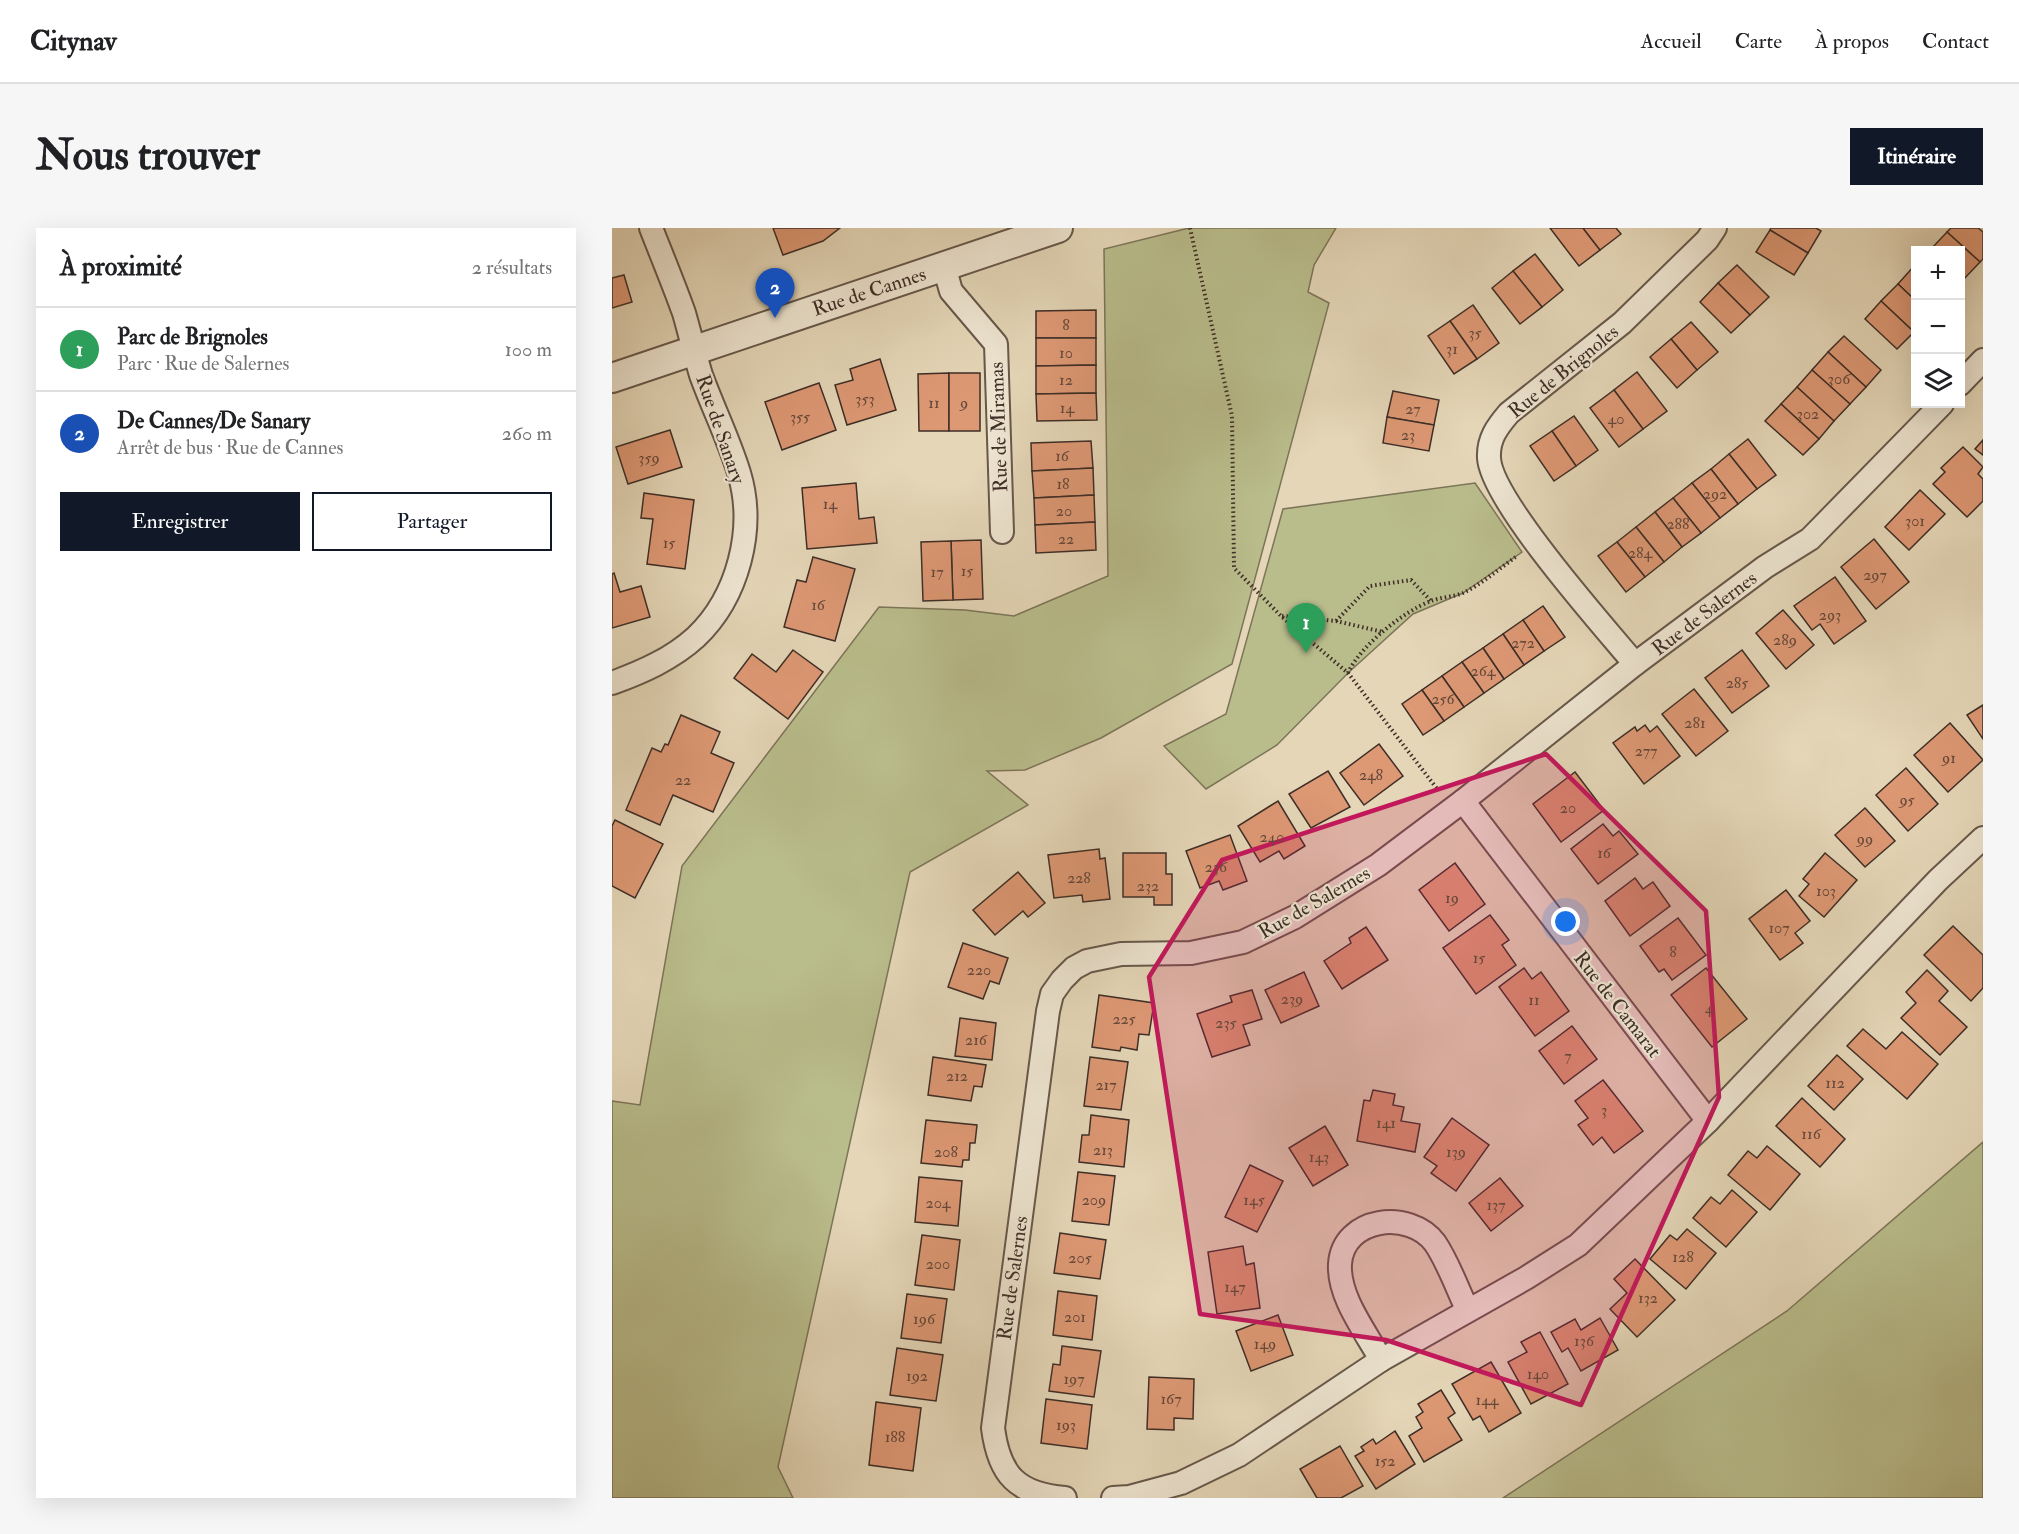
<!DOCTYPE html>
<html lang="fr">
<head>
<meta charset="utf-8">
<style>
  :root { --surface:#fff; --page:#f6f6f6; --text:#202124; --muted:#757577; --line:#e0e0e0; --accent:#111827 }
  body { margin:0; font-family:"IM FELL Double Pica",serif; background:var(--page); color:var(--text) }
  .controls { position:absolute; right:18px; top:18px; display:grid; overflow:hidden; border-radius:0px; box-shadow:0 6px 24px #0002 }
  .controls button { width:54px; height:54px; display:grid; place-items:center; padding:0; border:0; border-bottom:2px solid var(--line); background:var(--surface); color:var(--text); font:30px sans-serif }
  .you { position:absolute; left:954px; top:694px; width:21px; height:21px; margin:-15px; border:4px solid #fff; border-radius:50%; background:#1a73e8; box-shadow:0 0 0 9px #1a73e833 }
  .badge { display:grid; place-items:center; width:39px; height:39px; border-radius:50%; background:var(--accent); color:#fff; font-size:20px; font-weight:700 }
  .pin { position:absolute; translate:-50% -50px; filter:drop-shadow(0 2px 3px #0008) }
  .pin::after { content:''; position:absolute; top:32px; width:21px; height:18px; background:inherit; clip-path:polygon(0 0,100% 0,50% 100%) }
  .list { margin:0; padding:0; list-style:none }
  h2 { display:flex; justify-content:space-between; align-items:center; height:78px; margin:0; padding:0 24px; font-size:26px }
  h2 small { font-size:20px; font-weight:400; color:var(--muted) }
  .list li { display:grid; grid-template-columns:39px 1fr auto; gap:18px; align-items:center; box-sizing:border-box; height:84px; padding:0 24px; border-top:2px solid var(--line) }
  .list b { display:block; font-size:22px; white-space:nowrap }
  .list p { margin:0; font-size:20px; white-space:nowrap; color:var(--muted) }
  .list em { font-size:20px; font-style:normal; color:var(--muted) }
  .actions { display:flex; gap:12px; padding:18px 24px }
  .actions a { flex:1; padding:14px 0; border:2px solid var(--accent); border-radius:0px; text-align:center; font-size:21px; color:var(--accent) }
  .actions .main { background:var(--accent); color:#fff }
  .icon { flex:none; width:33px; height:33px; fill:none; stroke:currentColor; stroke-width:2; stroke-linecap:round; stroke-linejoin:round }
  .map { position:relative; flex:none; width:1371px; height:1270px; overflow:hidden; border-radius:0px }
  header { display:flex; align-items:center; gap:36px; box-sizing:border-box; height:84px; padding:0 30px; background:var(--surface); border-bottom:2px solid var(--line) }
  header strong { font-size:28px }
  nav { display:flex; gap:33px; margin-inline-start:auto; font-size:21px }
  .intro { display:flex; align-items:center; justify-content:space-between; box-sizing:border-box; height:144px; padding:0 36px }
  h1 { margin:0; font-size:42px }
  .button { padding:15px 27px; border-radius:0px; background:var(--accent); color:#fff; font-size:21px; font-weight:700 }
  main { display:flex; gap:36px; padding:0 36px }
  aside { flex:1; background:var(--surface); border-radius:0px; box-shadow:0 6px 24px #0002 }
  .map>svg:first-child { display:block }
  .green { fill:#b9bc8b; stroke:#7c7559; stroke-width:1.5 }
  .building { fill:#dd9874; stroke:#3e2e27; stroke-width:1.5 }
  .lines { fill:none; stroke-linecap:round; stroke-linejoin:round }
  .minor-casing { stroke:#68584b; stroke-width:26 }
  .tertiary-casing { stroke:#68584b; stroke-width:32 }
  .path { stroke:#3e2e27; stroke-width:4; stroke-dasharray:1.5 3; stroke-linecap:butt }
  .minor { stroke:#ede4d0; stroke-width:22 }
  .tertiary { stroke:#ede4d0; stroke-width:28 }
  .marked { fill:#c2185b; fill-opacity:0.2; stroke:#c2185b; stroke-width:4.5; stroke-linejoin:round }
  .labels { text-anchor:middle; stroke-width:4.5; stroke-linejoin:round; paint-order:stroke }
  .number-label { font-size:16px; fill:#66483a }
  .street-label { font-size:20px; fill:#3e2e27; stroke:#ede4d0 }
</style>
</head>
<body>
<header>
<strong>Citynav</strong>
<nav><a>Accueil</a><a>Carte</a><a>À propos</a><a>Contact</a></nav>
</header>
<div class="intro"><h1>Nous trouver</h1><a class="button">Itinéraire</a></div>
<main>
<aside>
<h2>À proximité<small>2 résultats</small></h2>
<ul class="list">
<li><span class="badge" style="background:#2e9e5b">1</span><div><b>Parc de Brignoles</b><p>Parc · Rue de Salernes</p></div><em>100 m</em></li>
<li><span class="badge" style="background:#1a4fb4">2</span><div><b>De Cannes/De Sanary</b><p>Arrêt de bus · Rue de Cannes</p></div><em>260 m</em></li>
</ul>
<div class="actions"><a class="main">Enregistrer</a><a>Partager</a></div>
</aside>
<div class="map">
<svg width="1371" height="1270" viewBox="0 0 1371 1270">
  <rect width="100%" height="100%" fill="#e4d6b7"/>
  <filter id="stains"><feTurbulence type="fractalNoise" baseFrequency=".00333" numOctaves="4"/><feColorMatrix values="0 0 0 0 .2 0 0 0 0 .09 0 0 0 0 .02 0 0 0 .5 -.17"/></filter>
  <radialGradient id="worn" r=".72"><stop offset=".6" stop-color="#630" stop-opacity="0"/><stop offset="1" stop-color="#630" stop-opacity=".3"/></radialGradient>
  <!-- green -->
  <g class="green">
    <polygon points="577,0 724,0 702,37 696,64 717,75 620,436 489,510 413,542 375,543 416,577 298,644 166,1239 181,1270 0,1270 0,873 28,877 70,638 267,379 353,382 402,388 496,348 492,21"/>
    <polygon points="863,255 910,324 851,365 801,386 736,445 665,517 594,561 552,518 614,486 671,281"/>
    <polygon points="1371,914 1371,1270 891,1270 1175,1083"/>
  </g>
  <!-- building -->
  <g class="building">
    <polygon points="161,0 228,0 211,13 171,27"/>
    <polygon points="938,0 971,0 988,22 967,38"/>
    <polygon points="971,0 1004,0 1009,6 988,22"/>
    <polygon points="1159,0 1204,0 1209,3 1196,25 1158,2"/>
    <polygon points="1339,0 1366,0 1371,4 1371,31 1368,34 1335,4"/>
    <polygon points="1158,2 1196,25 1182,47 1144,24"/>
    <polygon points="1335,4 1368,34 1351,52 1348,49 1348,22 1319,21"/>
    <polygon points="923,26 951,62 930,79 901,43"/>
    <polygon points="1125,37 1157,69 1138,87 1106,55"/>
    <polygon points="1302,38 1304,40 1304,73 1286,56"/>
    <polygon points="901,43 930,79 908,96 880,60"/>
    <polygon points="12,47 20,74 0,80 0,50"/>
    <polygon points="1106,55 1138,87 1119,105 1088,74"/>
    <polygon points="1286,56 1304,73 1302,104 1269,73"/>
    <polygon points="1269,73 1302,104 1285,121 1253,91"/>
    <polygon points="861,77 887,115 865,131 838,93"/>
    <polygon points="484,82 484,110 424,110 424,83"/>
    <polygon points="838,93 865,131 842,146 816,108"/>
    <polygon points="1079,94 1106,124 1085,142 1059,111"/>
    <polygon points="1232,108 1269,142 1254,159 1216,124"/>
    <polygon points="424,110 484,110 484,137 424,138"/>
    <polygon points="1059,111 1085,142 1065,160 1038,129"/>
    <polygon points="1216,124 1254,159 1238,176 1200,142"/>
    <polygon points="268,131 284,182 235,197 223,157 241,152 238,141"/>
    <polygon points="484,137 484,165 424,166 424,138"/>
    <polygon points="1200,142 1238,176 1222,193 1185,159"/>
    <polygon points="1025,144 1055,183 1031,201 1002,162"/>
    <polygon points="337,145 337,203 307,203 306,146"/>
    <rect x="337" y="145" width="31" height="58"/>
    <polygon points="207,155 224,202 170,222 153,174"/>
    <polygon points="1185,159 1222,193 1207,211 1169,176"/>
    <polygon points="1002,162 1031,201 1007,219 978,180"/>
    <polygon points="781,163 827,172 822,197 775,189"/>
    <polygon points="484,165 485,192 425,193 424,166"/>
    <polygon points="1169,176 1207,211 1191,227 1153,193"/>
    <polygon points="962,188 986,222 964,238 940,203"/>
    <polygon points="775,189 822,197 817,223 771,215"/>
    <polygon points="58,202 70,239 16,256 4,219"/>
    <polygon points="940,203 964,238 942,253 918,218"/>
    <polygon points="1136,211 1164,247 1145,261 1117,226"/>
    <polygon points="1371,212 1371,227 1363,221"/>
    <polygon points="479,213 481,240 420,243 419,215"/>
    <polygon points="1351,219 1371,239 1366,246 1371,251 1371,273 1355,289 1321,256 1333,244 1329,240"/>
    <polygon points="1117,226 1145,261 1126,276 1099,241"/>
    <polygon points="481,240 482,267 422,270 420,243"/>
    <polygon points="1099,241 1126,276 1108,290 1080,255"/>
    <polygon points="244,255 247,291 262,289 265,315 195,321 190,260"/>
    <polygon points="1080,255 1108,290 1089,305 1061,270"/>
    <polygon points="1308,262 1333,286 1297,322 1273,299"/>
    <polygon points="32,265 82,272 73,341 35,336 41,291 29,290"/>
    <polygon points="482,267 483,294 423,297 422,270"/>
    <polygon points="1061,270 1089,305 1070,319 1043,284"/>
    <polygon points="1043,284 1070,319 1052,334 1024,299"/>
    <polygon points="483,294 484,322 424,325 423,297"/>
    <polygon points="1024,299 1052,334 1033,349 1005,314"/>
    <polygon points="1262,311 1297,354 1264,381 1229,339"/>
    <polygon points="369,312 371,371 341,372 339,313"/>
    <polygon points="339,313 341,372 311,373 309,314"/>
    <polygon points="1005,314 1033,349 1014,364 986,328"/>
    <polygon points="201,329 243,341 223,413 172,399 185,352 194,354"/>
    <polygon points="2,345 8,364 29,358 38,389 0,400 0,346"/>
    <polygon points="1223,349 1254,393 1222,416 1208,396 1200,402 1182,378"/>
    <polygon points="931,378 953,409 932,423 911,392"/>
    <polygon points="1171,382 1202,417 1174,441 1144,405"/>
    <polygon points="911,392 932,423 912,437 891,406"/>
    <polygon points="891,406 912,437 892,451 871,420"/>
    <polygon points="871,420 892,451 872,465 850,434"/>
    <polygon points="181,422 211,444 176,491 122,450 140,426 164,444"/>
    <polygon points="1130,422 1157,458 1120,485 1093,450"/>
    <polygon points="850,434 872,465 852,479 830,448"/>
    <polygon points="830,448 852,479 832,493 810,462"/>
    <polygon points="1082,461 1116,503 1084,528 1050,486"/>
    <polygon points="810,462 832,493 811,507 790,476"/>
    <polygon points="1371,477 1371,511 1355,487"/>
    <polygon points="69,487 108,504 99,525 122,535 101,584 61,567 48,597 14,582 40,520 49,524 53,516 56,517"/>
    <polygon points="1338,495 1371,532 1336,564 1302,527"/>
    <polygon points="1033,497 1038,504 1045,498 1068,528 1032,556 1001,515 1023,499 1025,503"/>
    <polygon points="767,516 791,548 752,577 728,545"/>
    <polygon points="1294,540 1326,576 1296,603 1264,567"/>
    <polygon points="716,543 738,579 699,600 677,566"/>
    <polygon points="963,544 992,582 949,614 921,576"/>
    <polygon points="666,573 693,618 672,631 667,623 648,634 626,598"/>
    <polygon points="1253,580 1283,613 1253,639 1223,607"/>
    <polygon points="3,592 51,616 23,670 0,658 0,598"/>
    <polygon points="991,596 1001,608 1007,603 1026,626 986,656 959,621"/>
    <polygon points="618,607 635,653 611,662 607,653 588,660 574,623"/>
    <polygon points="487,621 488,631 493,630 498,671 471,674 470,667 442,670 436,627"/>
    <polygon points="511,625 554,625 554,646 560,646 560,677 542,677 542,669 511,669"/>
    <polygon points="1213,625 1245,652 1212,689 1187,668 1197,656 1191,651"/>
    <polygon points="843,635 873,676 837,703 807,662"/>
    <polygon points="406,644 433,675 416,689 411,683 383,707 361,682"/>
    <polygon points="1023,650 1031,661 1041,654 1058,678 1018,708 993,673"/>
    <polygon points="1174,662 1198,693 1183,705 1191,715 1168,732 1137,691"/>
    <polygon points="878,687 897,712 890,717 904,737 864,766 831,720"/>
    <polygon points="1066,690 1094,727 1060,752 1052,741 1047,744 1028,718"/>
    <polygon points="1341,698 1371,727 1371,760 1359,773 1312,727"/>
    <polygon points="754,699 776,732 730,761 712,733 739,715 737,710"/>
    <polygon points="351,715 396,730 387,756 378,753 371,771 336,759"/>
    <polygon points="912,740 920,751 929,744 957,783 923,808 887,759"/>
    <polygon points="1094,740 1135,791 1100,819 1059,767"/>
    <polygon points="1315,742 1336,763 1327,773 1355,799 1328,827 1289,790 1304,775 1294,764"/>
    <polygon points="692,744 707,778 669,795 653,762"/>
    <polygon points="640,762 650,791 631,797 638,817 600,829 585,786 620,774 618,768"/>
    <polygon points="487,767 542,775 537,807 527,806 525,822 509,819 508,823 480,819"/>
    <polygon points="348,790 384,795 380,832 343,828"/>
    <polygon points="960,798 985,831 952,856 927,823"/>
    <polygon points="1251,801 1274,821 1290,804 1326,836 1295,871 1235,818"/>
    <polygon points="1225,827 1251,851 1222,882 1196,858"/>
    <polygon points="321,829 374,837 370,859 362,858 359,873 316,867"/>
    <polygon points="478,829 516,834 509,882 472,878"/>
    <polygon points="991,852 1031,903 1002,925 990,909 981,917 966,897 976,890 963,873"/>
    <polygon points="761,862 783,866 781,877 792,879 789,893 808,896 803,924 745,913 752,872 758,873"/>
    <polygon points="1190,870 1233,911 1208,939 1164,898"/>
    <polygon points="479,887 517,892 512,939 467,934 470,907 477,907"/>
    <polygon points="840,890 877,917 844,963 819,945 825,938 812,929"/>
    <polygon points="314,892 365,897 363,915 358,915 357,932 351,932 350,939 309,935"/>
    <polygon points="713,898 736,937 701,958 677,920"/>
    <polygon points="1155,918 1188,946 1158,982 1116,947 1136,923 1145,930"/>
    <polygon points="638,937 671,953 645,1004 613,989"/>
    <polygon points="466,944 503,948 497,997 460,993"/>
    <polygon points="307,949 350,953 346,998 303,994"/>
    <polygon points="888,950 911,978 879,1003 857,975"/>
    <polygon points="1120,962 1145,984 1114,1019 1081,990 1099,969 1108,976"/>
    <polygon points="1075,1001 1104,1025 1074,1061 1038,1031 1058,1007 1065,1012"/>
    <polygon points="448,1005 494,1012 488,1051 442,1045"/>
    <polygon points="310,1007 348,1012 342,1062 303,1057"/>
    <polygon points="631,1018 634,1037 642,1035 648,1080 605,1086 596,1024"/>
    <polygon points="1023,1031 1063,1072 1025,1109 998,1081 1015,1065 1002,1051"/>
    <polygon points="446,1063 485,1068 480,1112 441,1107"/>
    <polygon points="295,1066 335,1071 329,1115 289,1110"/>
    <polygon points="666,1087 681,1127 639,1143 624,1103"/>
    <polygon points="988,1090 1006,1122 969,1143 956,1120 950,1124 939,1104 963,1091 969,1102"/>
    <polygon points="928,1104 956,1156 919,1176 896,1134 915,1124 909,1114"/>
    <polygon points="450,1118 489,1123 482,1169 437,1163 441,1136 448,1137"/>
    <polygon points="285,1120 331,1127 324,1173 278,1167"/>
    <polygon points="879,1134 909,1185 877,1204 868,1188 861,1192 840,1156"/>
    <polygon points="537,1149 582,1151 581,1191 562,1190 562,1202 535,1201"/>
    <polygon points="829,1162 843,1185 836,1190 850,1212 812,1234 797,1208 810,1200 804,1189 811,1184 806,1176"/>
    <polygon points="434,1171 480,1177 475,1221 429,1215"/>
    <polygon points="264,1174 309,1180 301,1243 257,1237"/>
    <polygon points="783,1203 803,1236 764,1261 743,1228 752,1223 749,1219 761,1211 764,1216"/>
    <polygon points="728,1218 751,1258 729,1270 705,1270 688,1241"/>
  </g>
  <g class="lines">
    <defs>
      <g id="minor">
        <polyline points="332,38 339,63 384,116 390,304"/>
        <polyline points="1348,156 1371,132"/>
        <path d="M 1023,436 C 992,399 879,272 877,230 C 876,211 885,199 897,185 L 1010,95 L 1095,12 L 1103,0"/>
        <path d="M 0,455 C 30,444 60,431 84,409 C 126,369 144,301 127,245 C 117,212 101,180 89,147 C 83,127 78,106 72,85 C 62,57 50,28 39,0"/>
        <polyline points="851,573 1096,893"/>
        <path d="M 769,1132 C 754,1104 726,1069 728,1036 C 731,989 798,981 823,1015 C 836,1034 845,1060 855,1081"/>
        <path d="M 453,1270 C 405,1266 387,1247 381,1200 L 436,783 L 440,766 L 450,752 L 462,740 L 475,733 L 509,726 L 579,725 L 631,714 L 683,689 L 766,637 L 851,573 L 1023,436 L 1153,339 L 1198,311 L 1330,176"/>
        <polyline points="501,1270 517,1269 569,1255 627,1227 769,1132 914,1050 966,1017 1096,893 1326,652 1371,610"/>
      </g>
      <polyline id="tertiary" points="0,150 446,0"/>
    </defs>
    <!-- minor casing -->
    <use href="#minor" class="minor-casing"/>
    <!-- tertiary casing -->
    <use href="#tertiary" class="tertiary-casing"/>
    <!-- path -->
    <g class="path">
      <polyline points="578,0 620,188 622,340 669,388 736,445 826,562"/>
      <polyline points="670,388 724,393 771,404"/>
      <polyline points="724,393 758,358 799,352 819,373"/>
      <path d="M 736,445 C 748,418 792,383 819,373 C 829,369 841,369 851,365 C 870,356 888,340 905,328"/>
    </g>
    <!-- minor -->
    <use href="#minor" class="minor"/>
    <!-- tertiary -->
    <use href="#tertiary" class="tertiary"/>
  </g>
  <!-- marked area -->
  <path class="marked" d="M 934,526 L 1094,683 L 1107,869 L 969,1177 L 774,1112 L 588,1086 L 537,749 L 610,632 Z"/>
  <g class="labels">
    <!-- number labels -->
    <g class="number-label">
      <text x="454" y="102">8</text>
      <text x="863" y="110">35</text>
      <text x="840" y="126">31</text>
      <text x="454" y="130">10</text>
      <text x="1227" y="156">306</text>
      <text x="454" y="157">12</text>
      <text x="253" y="176">353</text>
      <text x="322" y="180">11</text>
      <text x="352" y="180">9</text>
      <text x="455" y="185">14</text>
      <text x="801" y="186">27</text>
      <text x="1196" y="191">302</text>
      <text x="188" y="194">355</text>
      <text x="1004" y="196">40</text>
      <text x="796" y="212">23</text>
      <text x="450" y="233">16</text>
      <text x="37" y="235">359</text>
      <text x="451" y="261">18</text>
      <text x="1103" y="271">292</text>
      <text x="218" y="281">14</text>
      <text x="452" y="288">20</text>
      <text x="1303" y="298">301</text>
      <text x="1066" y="301">288</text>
      <text x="454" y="316">22</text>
      <text x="57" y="320">15</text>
      <text x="1028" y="330">284</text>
      <text x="355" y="348">15</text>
      <text x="325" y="349">17</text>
      <text x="1263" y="352">297</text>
      <text x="206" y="382">16</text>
      <text x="1218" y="392">293</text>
      <text x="1173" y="417">289</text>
      <text x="911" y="420">272</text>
      <text x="871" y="448">264</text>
      <text x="1125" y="460">285</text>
      <text x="831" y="476">256</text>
      <text x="1083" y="500">281</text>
      <text x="1034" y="528">277</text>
      <text x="1337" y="535">91</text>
      <text x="759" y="552">248</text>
      <text x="71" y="557">22</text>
      <text x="1295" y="577">95</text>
      <text x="956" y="585">20</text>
      <text x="660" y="614">240</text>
      <text x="1253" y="616">99</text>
      <text x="992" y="630">16</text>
      <text x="604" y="644">236</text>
      <text x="467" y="655">228</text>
      <text x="536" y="663">232</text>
      <text x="1214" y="668">103</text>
      <text x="840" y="675">19</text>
      <text x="1167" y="705">107</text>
      <text x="1061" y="729">8</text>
      <text x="867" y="735">15</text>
      <text x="367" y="747">220</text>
      <text x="680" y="776">239</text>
      <text x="922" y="777">11</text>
      <text x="1097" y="785">4</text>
      <text x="512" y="796">225</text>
      <text x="614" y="800">235</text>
      <text x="364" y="817">216</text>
      <text x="956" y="833">7</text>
      <text x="345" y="853">212</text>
      <text x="1223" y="860">112</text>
      <text x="494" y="862">217</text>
      <text x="992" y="887">3</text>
      <text x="774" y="900">141</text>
      <text x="1199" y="911">116</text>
      <text x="491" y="927">213</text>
      <text x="334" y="929">208</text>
      <text x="844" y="929">139</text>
      <text x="707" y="934">143</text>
      <text x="482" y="977">209</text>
      <text x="642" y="977">145</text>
      <text x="326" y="980">204</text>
      <text x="884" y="982">137</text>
      <text x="1071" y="1034">128</text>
      <text x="468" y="1035">205</text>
      <text x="326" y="1041">200</text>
      <text x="623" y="1064">147</text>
      <text x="1036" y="1075">132</text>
      <text x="463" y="1094">201</text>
      <text x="312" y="1096">196</text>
      <text x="972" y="1118">136</text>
      <text x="653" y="1121">149</text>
      <text x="926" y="1151">140</text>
      <text x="305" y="1153">192</text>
      <text x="462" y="1156">197</text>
      <text x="559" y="1176">167</text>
      <text x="875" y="1177">144</text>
      <text x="454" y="1202">193</text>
      <text x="283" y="1214">188</text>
      <text x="773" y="1238">152</text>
    </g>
    <!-- street labels -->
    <g class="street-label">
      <text transform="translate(257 63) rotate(-18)" y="7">Rue de Cannes</text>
      <text transform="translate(951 143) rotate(-39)" y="7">Rue de Brignoles</text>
      <text transform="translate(386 199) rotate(-92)" y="7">Rue de Miramas</text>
      <text transform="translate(109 201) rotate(71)" y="7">Rue de Sanary</text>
      <text transform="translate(1092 385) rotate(-37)" y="7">Rue de Salernes</text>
      <text transform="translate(702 674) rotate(-30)" y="7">Rue de Salernes</text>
      <text transform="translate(1006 776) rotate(52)" y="7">Rue de Camarat</text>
      <text transform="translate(400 1050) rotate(-82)" y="7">Rue de Salernes</text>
    </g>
  </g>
  <rect width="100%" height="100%" filter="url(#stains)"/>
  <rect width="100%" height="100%" fill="url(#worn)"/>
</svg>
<div class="controls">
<button>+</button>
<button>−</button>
<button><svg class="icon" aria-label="layers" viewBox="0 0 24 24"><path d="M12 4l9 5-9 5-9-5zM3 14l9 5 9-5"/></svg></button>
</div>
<div class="you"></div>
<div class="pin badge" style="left:694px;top:425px;background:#2e9e5b">1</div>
<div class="pin badge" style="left:163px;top:90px;background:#1a4fb4">2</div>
</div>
</main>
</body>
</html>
